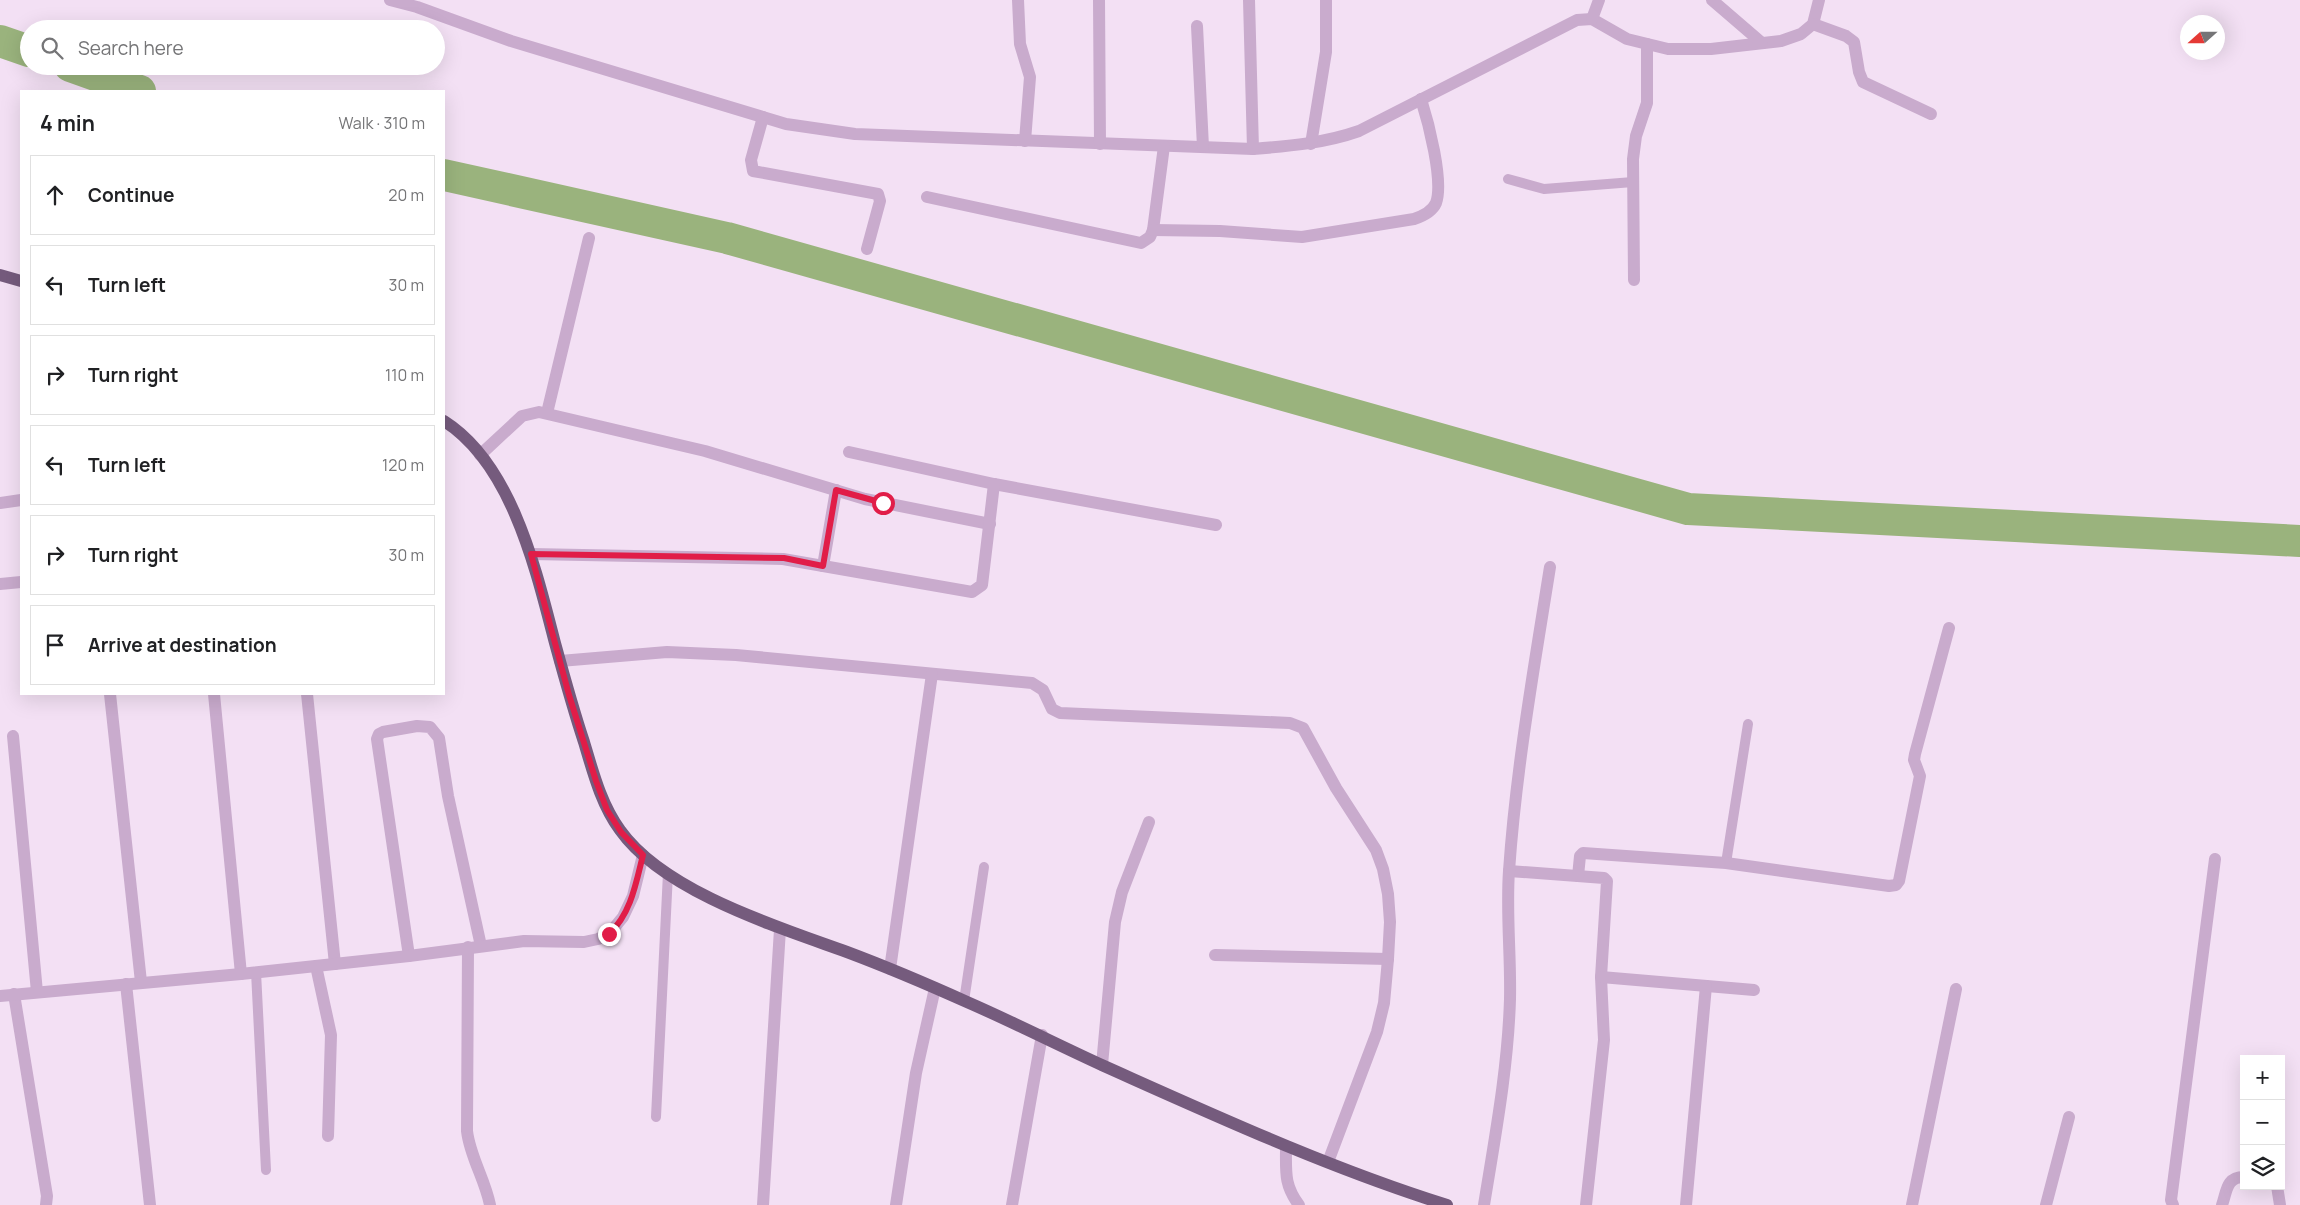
<!DOCTYPE html>
<html lang="en">
<head>
<meta charset="utf-8">
<style>
  :root { --surface:#fff; --page:#f6f6f6; --text:#202124; --muted:#757577; --line:#e0e0e0 }
  body { margin:0; font-family:Manrope,sans-serif; background:var(--page); color:var(--text) }
  .controls { position:absolute; right:15px; bottom:15px; display:grid; overflow:hidden; border-radius:0px; box-shadow:0 5px 20px #0002 }
  .controls button { width:45px; height:45px; display:grid; place-items:center; padding:0; border:0; border-bottom:1px solid var(--line); background:var(--surface); color:var(--text); font:25px sans-serif }
  .compass { position:absolute; left:2180px; top:15px; width:45px; height:45px; border-radius:50%; background:var(--surface); box-shadow:0 5px 20px #0002; rotate:249deg }
  .stop { position:absolute; width:15px; height:15px; margin:-11px; border:4px solid #e11d48; border-radius:50%; background:#fff }
  .stop.end { background:#e11d48; border-color:#fff; box-shadow:0 1px 5px #0008 }
  .list { margin:0; padding:0; list-style:none }
  h2 { display:flex; justify-content:space-between; align-items:center; height:65px; margin:0; padding:0 20px; font-size:21px }
  h2 small { font-size:16px; font-weight:400; color:var(--muted) }
  .list li { display:grid; grid-template-columns:32px 1fr auto; gap:15px; align-items:center; box-sizing:border-box; height:80px; margin:0 10px 10px; padding:0 10px; border:1px solid var(--line); border-radius:0px }
  .list b { display:block; font-size:19px; white-space:nowrap }
  .list em { font-size:16px; font-style:normal; color:var(--muted) }
  .icon { flex:none; width:28px; height:28px; fill:none; stroke:currentColor; stroke-width:2; stroke-linecap:round; stroke-linejoin:round }
  .map { position:relative; flex:none; width:2300px; height:1205px; overflow:hidden }
  .search { position:absolute; background:var(--surface); box-shadow:0 5px 20px #0002; left:20px; top:20px; width:425px; height:55px; display:flex; align-items:center; gap:12px; box-sizing:border-box; padding:0 18px; border-radius:28px; color:var(--muted); font-size:19px }
  .panel { position:absolute; background:var(--surface); box-shadow:0 5px 20px #0002; left:20px; top:90px; width:425px; height:605px; border-radius:0px }
  .map>svg:first-child { display:block }
  .lines { fill:none; stroke-linecap:round; stroke-linejoin:round }
  .river { stroke:#9ab37d; stroke-width:32 }
  .lane { stroke:#c9abcd; stroke-width:10 }
  .street { stroke:#c9abcd; stroke-width:12 }
  .primary { stroke:#755b7d; stroke-width:12 }
  .route { stroke:#e11d48; stroke-width:6 }
</style>
</head>
<body>
<div class="map">
<svg width="2300" height="1205" viewBox="0 0 2300 1205">
  <rect width="100%" height="100%" fill="#f3e0f4"/>
  <g class="lines">
    <!-- river -->
    <g class="river">
      <polyline points="0,41 29,51"/>
      <polyline points="70,66 140,91"/>
      <polyline points="444,175 727,238 1688,509 2300,541"/>
    </g>
    <!-- lane -->
    <g class="lane">
      <polyline points="1508,179 1544,189 1633,182"/>
      <polyline points="1726,863 1748,724"/>
      <polyline points="256,972 266,1170"/>
      <polyline points="964,1001 984,867"/>
      <polyline points="656,1117 668,873"/>
    </g>
    <!-- street -->
    <g class="street">
      <path d="M 390,0 L 417,7 L 511,41 L 786,124 L 855,134 L 1253,149 C 1290,146 1325,143 1359,131 L 1577,20 L 1592,19 L 1627,39 L 1668,49 L 1711,49 L 1781,41 L 1801,34 L 1813,24 L 1819,0"/>
      <polyline points="1018,0 1020,44 1030,77 1025,141"/>
      <polyline points="1099,0 1100,144"/>
      <polyline points="1249,0 1253,149"/>
      <polyline points="1712,0 1762,43"/>
      <polyline points="1592,19 1599,0"/>
      <polyline points="1813,24 1846,36 1854,42 1859,72 1863,82 1931,114"/>
      <polyline points="1197,26 1203,147"/>
      <polyline points="763,117 751,160 753,171 878,194 880,201 867,249"/>
      <polyline points="1311,144 1326,52 1326,0"/>
      <polyline points="927,197 1141,243 1150,237 1153,230 1164,146"/>
      <path d="M 1153,230 L 1220,231 L 1302,237 L 1414,219 C 1423,216 1432,212 1436,203 C 1444,181 1428,121 1421,99"/>
      <polyline points="1634,280 1633,159 1636,136 1647,103 1647,44"/>
      <polyline points="547,413 589,238"/>
      <polyline points="849,452 994,484 1216,525"/>
      <polyline points="480,455 522,416 539,412 705,451 865,499 990,524"/>
      <polyline points="0,503 21,500"/>
      <polyline points="531,554 783,559 972,592 982,585 994,484"/>
      <polyline points="823,566 836,490"/>
      <polyline points="0,584 21,582"/>
      <polyline points="560,661 667,652 736,655 1032,683 1043,690 1052,709 1060,713 1290,723 1303,728 1336,788 1376,850 1383,869 1388,894 1390,922 1388,959 1384,1003 1377,1032 1328,1162"/>
      <polyline points="110,694 141,982"/>
      <polyline points="214,694 241,974"/>
      <polyline points="307,694 335,964"/>
      <polyline points="13,736 37,992"/>
      <polyline points="1509,871 1604,878 1607,881 1601,977 1604,1040 1586,1205"/>
      <polyline points="1578,876 1580,856 1583,853 1726,863 1889,886 1896,885 1899,881 1920,776 1914,760 1915,754 1949,628"/>
      <path d="M 468,947 L 467,1131 C 470,1157 485,1179 490,1205"/>
      <polyline points="1215,955 1388,959"/>
      <polyline points="409,956 377,739 379,734 383,732 417,726 430,727 439,738 448,796 481,946"/>
      <polyline points="316,966 331,1035 328,1136"/>
      <polyline points="890,969 932,674"/>
      <polyline points="1601,977 1754,990"/>
      <polyline points="126,984 150,1205"/>
      <polyline points="14,994 47,1196 46,1205"/>
      <polyline points="0,996 241,974 409,956 524,941 584,942 598,939 609,934 623,917 633,896 643,855"/>
      <polyline points="1102,1065 1115,922 1122,892 1149,822"/>
      <path d="M 1286,1148 C 1286,1172 1284,1185 1299,1205"/>
      <polyline points="2277,1186 2280,1205"/>
      <polyline points="763,1205 780,929"/>
      <polyline points="896,1205 916,1073 935,988"/>
      <polyline points="1012,1205 1042,1035"/>
      <path d="M 1484,1205 C 1495,1137 1508,1068 1510,999 C 1511,956 1506,913 1509,871 C 1516,769 1534,668 1550,567"/>
      <polyline points="1686,1205 1706,986"/>
      <polyline points="1912,1205 1956,989"/>
      <polyline points="2046,1205 2069,1117"/>
      <polyline points="2173,1205 2171,1200 2215,859"/>
      <path d="M 2222,1205 C 2227,1191 2226,1177 2244,1177"/>
    </g>
    <!-- primary -->
    <g class="primary">
      <polyline points="0,275 21,281"/>
      <path d="M 444,421 C 512,464 536,570 555,643 C 564,676 573,709 584,742 C 593,772 601,804 620,830 C 664,892 778,927 847,952 C 887,967 927,984 967,1002 C 1013,1022 1058,1045 1104,1066 C 1216,1116 1329,1168 1447,1205"/>
    </g>
  </g>
  <g class="lines">
    <!-- route -->
    <path class="route" d="M 609,934 C 631,914 636,883 643,855 L 621,832 L 607,810 L 596,781 L 569,695 L 531,554 L 784,558 L 823,566 L 836,490 L 883,503"/>
  </g>
</svg>
<div class="controls">
<button>+</button>
<button>−</button>
<button><svg class="icon" aria-label="layers" viewBox="0 0 24 24"><path d="M12 4l9 5-9 5-9-5zM3 14l9 5 9-5"/></svg></button>
</div>
<svg class="compass" viewBox="-18 -18 36 36"><path d="M0-13l5 13h-10z" fill="#e53935"/><path d="M0 13l5-13h-10z" fill="#757577"/></svg>
<div class="stop" style="left:883px;top:503px"></div>
<div class="stop end" style="left:609px;top:934px"></div>
<div class="search"><svg class="icon" aria-label="search" viewBox="0 0 24 24"><circle cx="10" cy="10" r="6"/><path d="M15 15l6 6"/></svg>Search here</div>
<section class="panel">
<h2>4 min<small>Walk · 310 m</small></h2>
<ul class="list">
<li><svg class="icon" aria-label="ahead" viewBox="0 0 24 24"><path d="M12 20V5M6 11l6-6 6 6"/></svg><div><b>Continue</b></div><em>20 m</em></li>
<li><svg class="icon" aria-label="left" viewBox="0 0 24 24"><path d="M17 20v-9H6M10 6l-5 5 5 5"/></svg><div><b>Turn left</b></div><em>30 m</em></li>
<li><svg class="icon" aria-label="right" viewBox="0 0 24 24"><path d="M7 20v-9h11M14 6l5 5-5 5"/></svg><div><b>Turn right</b></div><em>110 m</em></li>
<li><svg class="icon" aria-label="left" viewBox="0 0 24 24"><path d="M17 20v-9H6M10 6l-5 5 5 5"/></svg><div><b>Turn left</b></div><em>120 m</em></li>
<li><svg class="icon" aria-label="right" viewBox="0 0 24 24"><path d="M7 20v-9h11M14 6l5 5-5 5"/></svg><div><b>Turn right</b></div><em>30 m</em></li>
<li><svg class="icon" aria-label="arrive" viewBox="0 0 24 24"><path d="M6 21V4h12l-3 4 3 4H6"/></svg><div><b>Arrive at destination</b></div></li>
</ul>
</section>
</div>
</body>
</html>
